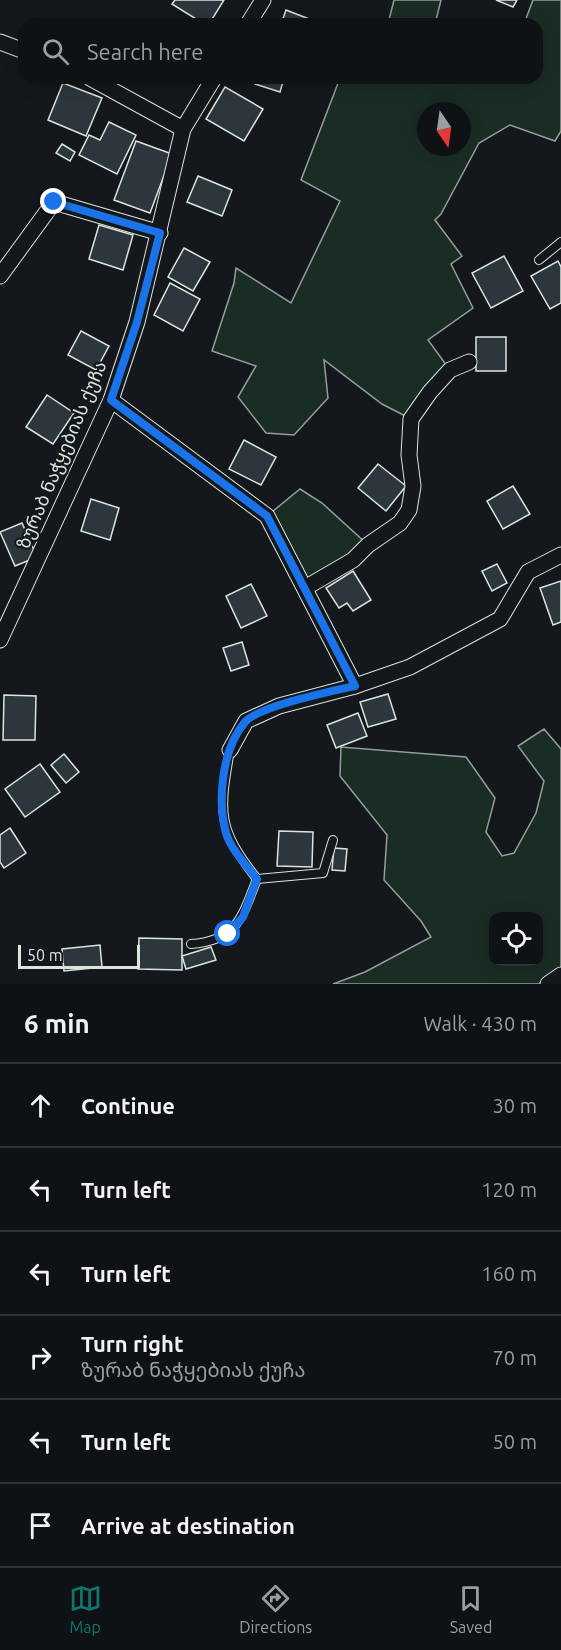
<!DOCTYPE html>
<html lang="en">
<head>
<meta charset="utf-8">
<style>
  :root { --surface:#0f1215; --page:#1d2022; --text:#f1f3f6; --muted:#9b9ea0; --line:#2f3234; --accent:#0f766e }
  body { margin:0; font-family:Ubuntu,"Noto Sans Georgian",sans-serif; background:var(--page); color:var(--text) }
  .controls { position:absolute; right:18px; bottom:18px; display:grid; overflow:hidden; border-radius:12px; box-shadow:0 3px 15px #0003 }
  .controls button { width:54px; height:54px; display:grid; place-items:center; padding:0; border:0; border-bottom:2px solid var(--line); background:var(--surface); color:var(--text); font:30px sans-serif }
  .compass { position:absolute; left:417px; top:102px; width:54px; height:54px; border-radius:50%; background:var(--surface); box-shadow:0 3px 15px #0003; rotate:167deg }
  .scale { position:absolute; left:18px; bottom:15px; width:122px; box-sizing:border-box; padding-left:6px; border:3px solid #d8e6dc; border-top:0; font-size:16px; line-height:21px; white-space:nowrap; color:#d8e6dc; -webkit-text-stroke:4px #14181c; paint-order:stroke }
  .stop { position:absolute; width:18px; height:18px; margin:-14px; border:4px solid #1a73e8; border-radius:50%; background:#fff }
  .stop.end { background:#1a73e8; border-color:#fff; box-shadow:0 2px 6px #0008 }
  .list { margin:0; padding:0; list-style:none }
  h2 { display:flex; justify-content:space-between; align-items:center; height:78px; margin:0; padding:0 24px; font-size:26px }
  h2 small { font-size:20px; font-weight:400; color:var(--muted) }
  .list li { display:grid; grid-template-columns:39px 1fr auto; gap:18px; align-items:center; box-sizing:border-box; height:84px; padding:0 24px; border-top:2px solid var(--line) }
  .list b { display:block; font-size:22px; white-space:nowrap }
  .list p { margin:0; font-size:20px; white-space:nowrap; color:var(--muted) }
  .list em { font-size:20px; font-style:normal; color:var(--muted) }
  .icon { flex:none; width:33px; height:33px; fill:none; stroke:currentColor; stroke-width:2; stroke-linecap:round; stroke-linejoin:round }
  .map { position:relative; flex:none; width:561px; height:984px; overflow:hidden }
  .search { position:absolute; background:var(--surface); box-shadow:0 3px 15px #0003; left:18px; right:18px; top:18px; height:66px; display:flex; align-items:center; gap:15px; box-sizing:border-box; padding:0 21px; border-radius:18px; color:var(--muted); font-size:22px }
  .sheet { height:582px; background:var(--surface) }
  nav { display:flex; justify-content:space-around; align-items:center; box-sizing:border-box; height:84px; border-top:2px solid var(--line); background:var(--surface); font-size:16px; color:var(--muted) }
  nav a { display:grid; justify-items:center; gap:3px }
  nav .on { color:var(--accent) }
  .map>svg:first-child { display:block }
  .green { fill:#1a2d24; stroke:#939e99; stroke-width:1.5; fill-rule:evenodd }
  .building { fill:#2c363c; stroke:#d8e6dc; stroke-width:1.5 }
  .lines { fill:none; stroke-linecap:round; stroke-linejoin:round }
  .service-casing { stroke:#d8e6dc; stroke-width:10 }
  .minor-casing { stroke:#d8e6dc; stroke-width:17 }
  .service { stroke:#14181c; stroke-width:8 }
  .minor { stroke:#14181c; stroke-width:15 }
  .route { stroke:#1a73e8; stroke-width:8 }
  .labels { text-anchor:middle; stroke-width:4.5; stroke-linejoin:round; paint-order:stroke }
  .street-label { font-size:18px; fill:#d8e6dc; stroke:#14181c }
</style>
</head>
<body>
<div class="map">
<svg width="561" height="984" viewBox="0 0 561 984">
  <rect width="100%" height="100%" fill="#14181c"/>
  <!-- green -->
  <g class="green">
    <polygon points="394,0 441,0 435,24 388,24"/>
    <path d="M 533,0 L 561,0 L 561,131 L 555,141 L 510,125 L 479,143 L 441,214 L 435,220 L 462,256 L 451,264 L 473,308 L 428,340 L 450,370 L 411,419 L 382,404 L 324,360 L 328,398 L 294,435 L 266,433 L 238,397 L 256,366 L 212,351 L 234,283 L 236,268 L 291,303 L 340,201 L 301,180 L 340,78 L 537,78 L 537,24 L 524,24 ZM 426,111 L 462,111 L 462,147 L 426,147 Z"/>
    <polygon points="300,489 322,503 368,545 305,588 267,516"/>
    <path d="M 544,729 L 561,749 L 561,969 L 539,984 L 333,984 L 365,972 L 431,937 L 421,921 L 384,880 L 387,835 L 340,776 L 341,747 L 466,757 L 495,798 L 486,832 L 502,856 L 514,853 L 536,813 L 544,781 L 518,746 ZM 494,916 L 538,916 L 538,962 L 494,962 Z"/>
  </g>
  <!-- building -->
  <g class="building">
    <polygon points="175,0 224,0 209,24 204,24 172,4"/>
    <polygon points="496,0 517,0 513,7"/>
    <polygon points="286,10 322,24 281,24"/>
    <polygon points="257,78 284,78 280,92 255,84"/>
    <polygon points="63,83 102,98 86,136 48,120"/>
    <polygon points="225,87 263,109 244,141 206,119"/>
    <polygon points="109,122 136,135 117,174 79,155 89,135 100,140"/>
    <polygon points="136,141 172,154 150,213 114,200"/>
    <polygon points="62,144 75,152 70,161 56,153"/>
    <polygon points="198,176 232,190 222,216 187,202"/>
    <polygon points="99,225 133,235 123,270 89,259"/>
    <polygon points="184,248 210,262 193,291 168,277"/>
    <polygon points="504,256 523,291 491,308 472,273"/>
    <polygon points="558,261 561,267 561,303 550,309 531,276"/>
    <polygon points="170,283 200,299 183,331 154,315"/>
    <polygon points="81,331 109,346 96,370 68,355"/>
    <rect x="476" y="337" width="30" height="34"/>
    <polygon points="47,395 74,413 53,444 26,427"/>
    <polygon points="244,440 276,457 261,485 229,469"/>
    <polygon points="378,464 406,486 386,511 358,488"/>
    <polygon points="513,486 530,514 503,529 487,501"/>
    <polygon points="91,499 119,508 110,540 81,531"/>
    <polygon points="22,523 37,557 15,566 0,532"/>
    <polygon points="497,564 507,583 492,591 482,571"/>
    <polygon points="353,571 371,600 353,611 347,603 339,608 326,588"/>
    <polygon points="561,581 561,622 553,625 540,588"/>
    <polygon points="251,584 267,616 241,628 226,596"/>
    <polygon points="242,642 249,665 231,671 223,648"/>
    <polygon points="388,694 396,719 368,727 360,702"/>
    <polygon points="4,695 36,696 35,740 3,740"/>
    <polygon points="358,713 367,736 336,748 327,725"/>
    <polygon points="64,754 79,772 66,783 51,765"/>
    <polygon points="40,764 60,792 25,817 5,789"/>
    <polygon points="10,828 26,853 4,868 0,862 0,835"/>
    <polygon points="279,831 313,832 312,867 277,866"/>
    <polygon points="334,848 347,849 345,871 332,870"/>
    <polygon points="139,938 182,939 182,970 138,969"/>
    <polygon points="100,945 102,967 64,971 62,949"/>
    <polygon points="211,947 216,960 186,969 182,956"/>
  </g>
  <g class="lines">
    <defs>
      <g id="service">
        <polyline points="539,260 561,242"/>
        <polyline points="257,879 323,873 333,840"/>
        <path d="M 191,944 C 237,941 242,917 257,879 C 217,828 219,813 230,750"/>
      </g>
      <g id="minor">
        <polyline points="248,24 263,0"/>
        <polyline points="0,42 24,51"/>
        <polyline points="90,78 183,129"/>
        <polyline points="0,276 54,202 160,233"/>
        <polyline points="111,400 267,516 355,686 410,667 500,619 528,572 561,555"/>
        <polyline points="305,588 353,560 368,545 400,523 409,510 413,486 409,455 411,419 430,392 450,370 469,362"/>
        <polyline points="0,640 111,400 137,322 183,129 214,78"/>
        <polyline points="230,750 246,721 279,706 355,686"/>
        <polyline points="548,984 561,975"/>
      </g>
    </defs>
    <!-- service casing -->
    <use href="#service" class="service-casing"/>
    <!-- minor casing -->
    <use href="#minor" class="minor-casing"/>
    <!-- service -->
    <use href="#service" class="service"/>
    <!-- minor -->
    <use href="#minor" class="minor"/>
  </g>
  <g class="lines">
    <!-- route -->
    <path class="route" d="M 54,202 L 160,233 L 137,322 L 111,400 L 267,516 L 355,686 C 332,691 259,706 245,722 C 222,749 217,800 226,833 C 231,850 247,866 257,879 L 243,917 L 228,934"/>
  </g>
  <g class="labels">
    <!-- street labels -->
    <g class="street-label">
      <text transform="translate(62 455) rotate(-67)" y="6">ზურაბ ნაჭყებიას ქუჩა</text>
    </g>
  </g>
</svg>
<div class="controls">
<button><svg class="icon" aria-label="locate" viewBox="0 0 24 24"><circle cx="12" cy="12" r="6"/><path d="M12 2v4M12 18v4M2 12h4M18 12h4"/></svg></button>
</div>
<svg class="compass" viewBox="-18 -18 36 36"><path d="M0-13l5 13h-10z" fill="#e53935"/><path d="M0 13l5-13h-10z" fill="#9b9ea0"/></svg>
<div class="scale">50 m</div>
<div class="stop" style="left:228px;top:934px"></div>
<div class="stop end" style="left:54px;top:202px"></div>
<div class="search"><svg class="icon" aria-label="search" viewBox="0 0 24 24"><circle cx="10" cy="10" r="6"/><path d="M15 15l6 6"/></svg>Search here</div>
</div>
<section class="sheet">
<h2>6 min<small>Walk · 430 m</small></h2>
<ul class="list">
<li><svg class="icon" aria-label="ahead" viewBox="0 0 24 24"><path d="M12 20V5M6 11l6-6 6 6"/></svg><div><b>Continue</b></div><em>30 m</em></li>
<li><svg class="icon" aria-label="left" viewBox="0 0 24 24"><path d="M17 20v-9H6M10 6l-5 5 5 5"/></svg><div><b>Turn left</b></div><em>120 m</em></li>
<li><svg class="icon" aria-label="left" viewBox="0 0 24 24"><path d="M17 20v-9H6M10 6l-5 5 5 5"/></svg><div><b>Turn left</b></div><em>160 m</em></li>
<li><svg class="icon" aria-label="right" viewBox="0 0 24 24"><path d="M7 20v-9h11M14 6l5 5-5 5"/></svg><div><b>Turn right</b><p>ზურაბ ნაჭყებიას ქუჩა</p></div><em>70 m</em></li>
<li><svg class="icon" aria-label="left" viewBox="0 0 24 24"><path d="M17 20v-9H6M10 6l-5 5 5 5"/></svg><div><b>Turn left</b></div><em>50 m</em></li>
<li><svg class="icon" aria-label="arrive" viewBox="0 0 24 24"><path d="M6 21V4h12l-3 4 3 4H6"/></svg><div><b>Arrive at destination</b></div></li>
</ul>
</section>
<nav>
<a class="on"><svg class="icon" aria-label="map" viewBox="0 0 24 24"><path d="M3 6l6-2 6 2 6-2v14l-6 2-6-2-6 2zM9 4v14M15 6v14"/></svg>Map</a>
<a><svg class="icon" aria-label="directions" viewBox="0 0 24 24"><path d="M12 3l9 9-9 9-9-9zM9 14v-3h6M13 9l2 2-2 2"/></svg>Directions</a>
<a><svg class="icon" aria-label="saved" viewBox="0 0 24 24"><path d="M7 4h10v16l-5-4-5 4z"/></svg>Saved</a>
</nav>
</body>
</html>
